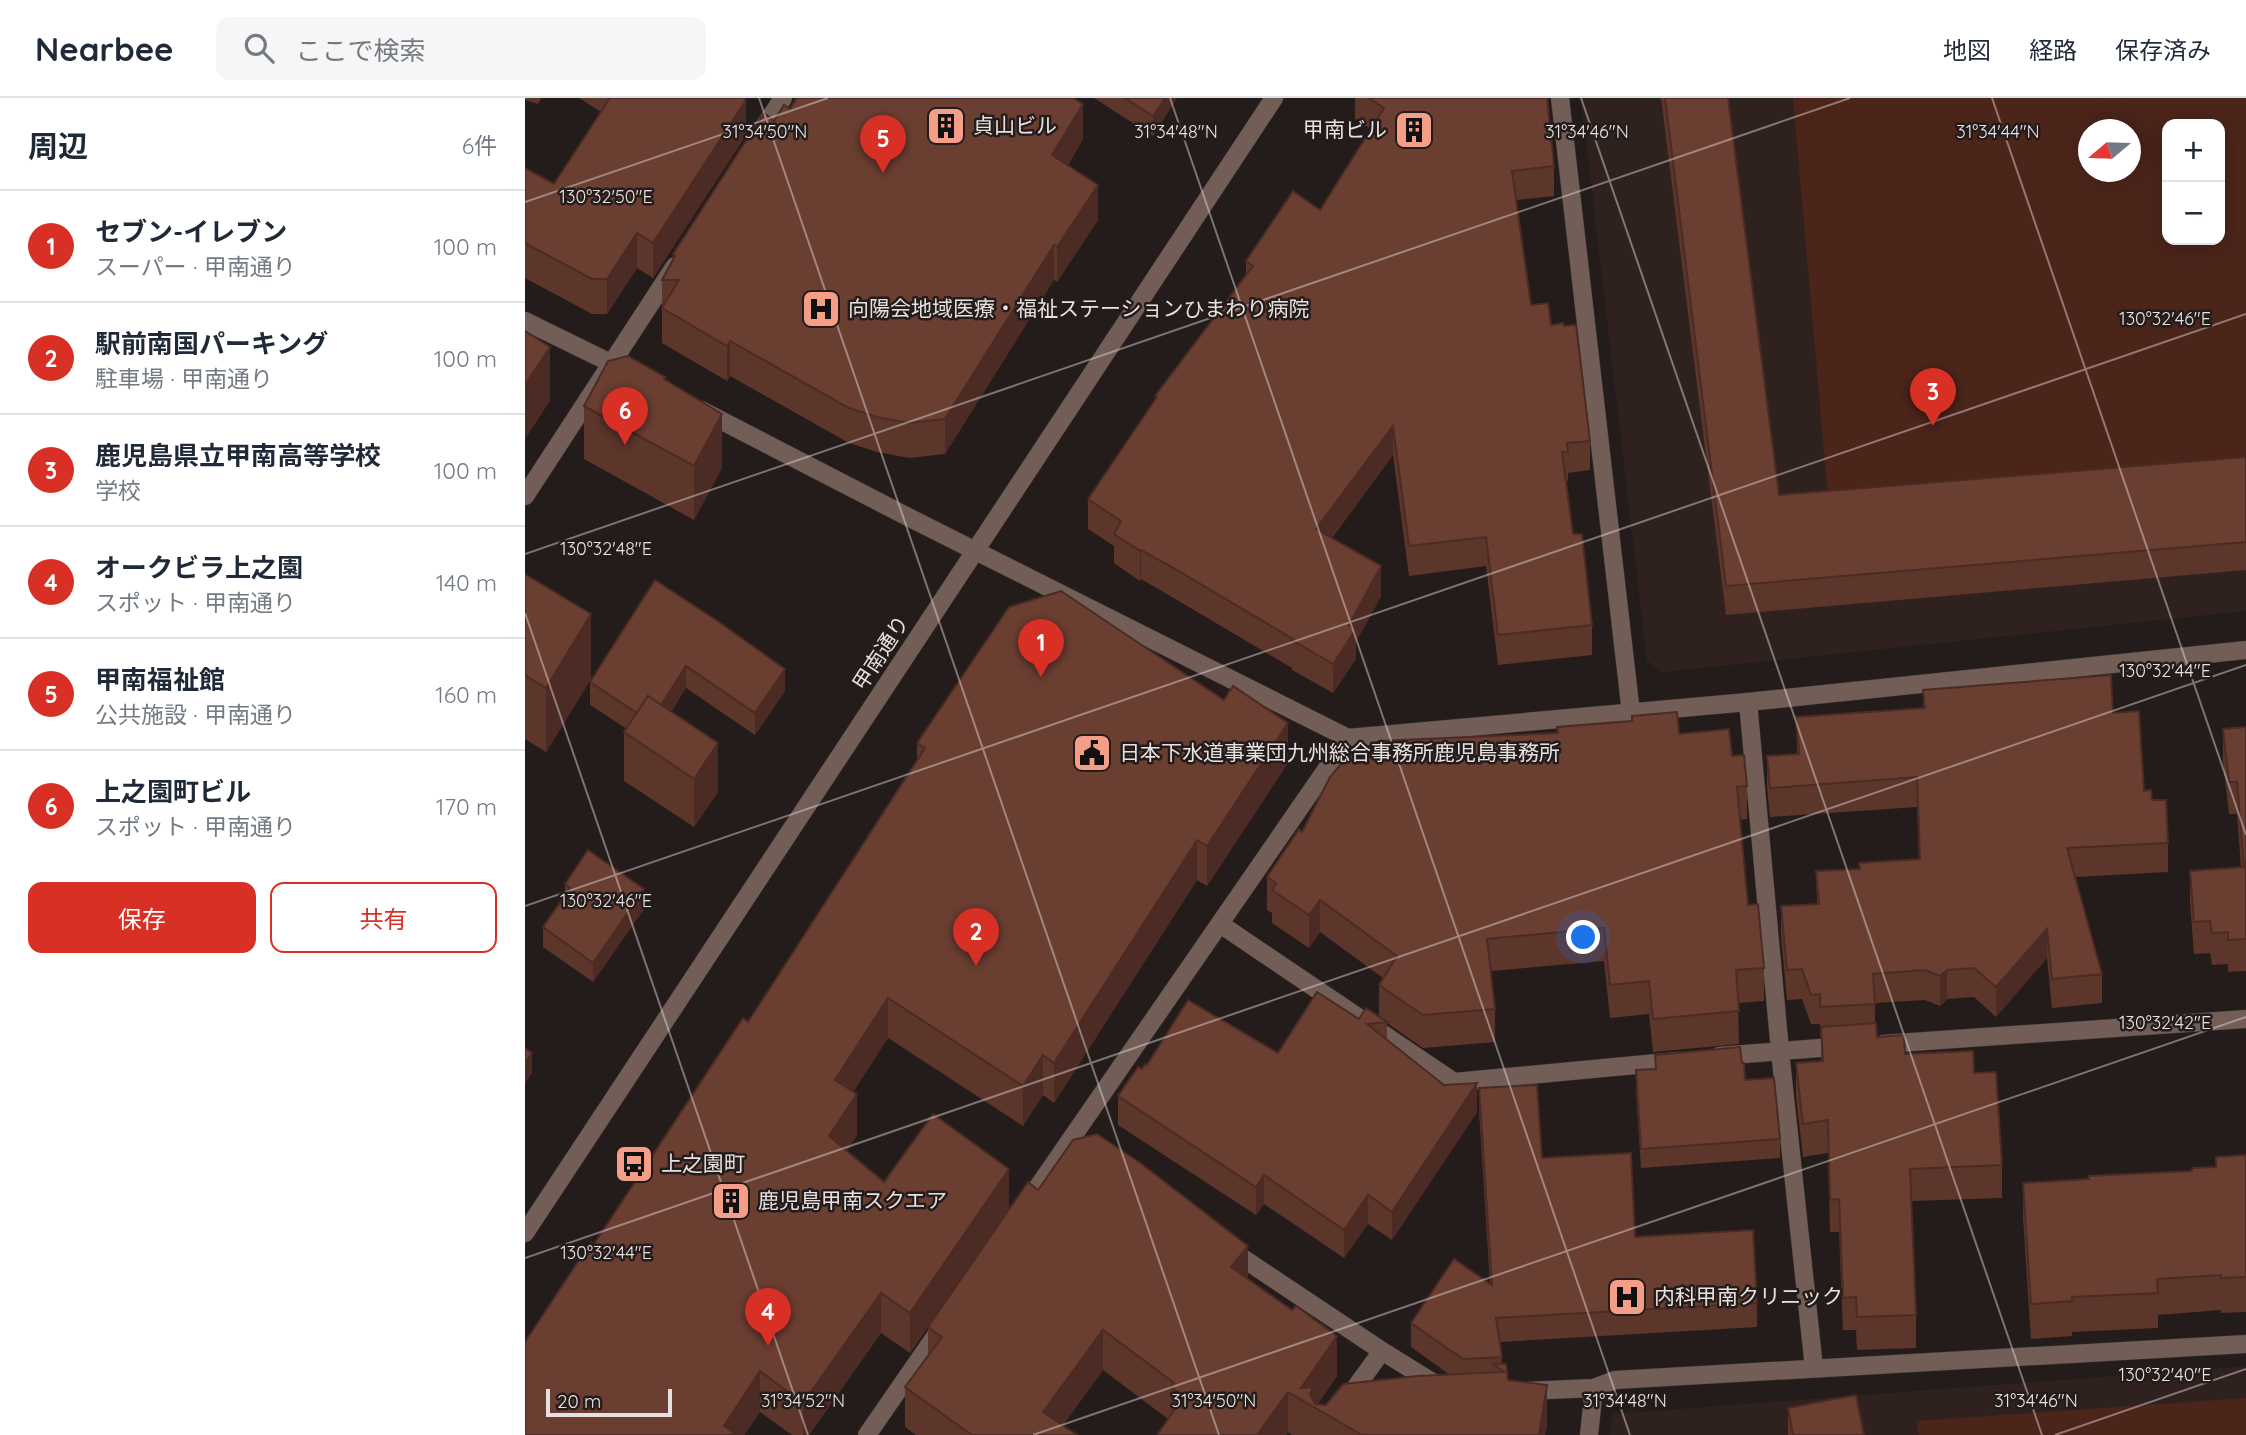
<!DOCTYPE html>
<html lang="ja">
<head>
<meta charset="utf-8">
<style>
  :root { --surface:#fff; --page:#f6f6f7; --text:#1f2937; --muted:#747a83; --line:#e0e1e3; --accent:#d93025 }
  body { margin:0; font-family:Quicksand,"Noto Sans JP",sans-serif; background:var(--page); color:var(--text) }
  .controls { position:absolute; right:21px; top:21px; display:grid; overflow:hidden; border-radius:14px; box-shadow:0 4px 18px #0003 }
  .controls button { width:63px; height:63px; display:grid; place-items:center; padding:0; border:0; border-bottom:2px solid var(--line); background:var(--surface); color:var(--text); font:35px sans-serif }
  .compass { position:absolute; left:1553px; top:21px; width:63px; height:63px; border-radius:50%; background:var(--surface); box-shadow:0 4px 18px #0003; rotate:251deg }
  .scale { position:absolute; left:21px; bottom:18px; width:126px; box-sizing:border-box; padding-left:7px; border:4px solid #e6e1e0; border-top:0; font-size:19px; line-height:24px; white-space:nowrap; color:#e6e1e0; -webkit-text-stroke:5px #231c1a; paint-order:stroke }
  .you { position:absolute; left:1059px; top:840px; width:24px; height:24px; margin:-18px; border:5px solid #fff; border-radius:50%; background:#1a73e8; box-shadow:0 0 0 10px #1a73e833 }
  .badge { display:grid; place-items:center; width:46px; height:46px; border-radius:50%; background:var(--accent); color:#fff; font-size:23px; font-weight:700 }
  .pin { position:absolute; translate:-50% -58px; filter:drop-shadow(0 2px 4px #0008) }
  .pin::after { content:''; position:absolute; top:37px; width:24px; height:21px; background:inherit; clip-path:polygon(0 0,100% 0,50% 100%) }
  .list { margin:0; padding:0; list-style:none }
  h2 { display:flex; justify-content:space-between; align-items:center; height:91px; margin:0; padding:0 28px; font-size:30px }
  h2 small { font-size:23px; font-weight:400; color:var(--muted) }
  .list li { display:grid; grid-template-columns:46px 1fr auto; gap:21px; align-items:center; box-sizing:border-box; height:112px; padding:0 28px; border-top:2px solid var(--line) }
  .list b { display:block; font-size:26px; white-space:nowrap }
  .list p { margin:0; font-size:23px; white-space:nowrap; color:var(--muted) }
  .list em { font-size:23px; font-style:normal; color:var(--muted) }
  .actions { display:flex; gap:14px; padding:21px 28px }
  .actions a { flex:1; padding:16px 0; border:2px solid var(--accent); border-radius:14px; text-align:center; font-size:24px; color:var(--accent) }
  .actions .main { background:var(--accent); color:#fff }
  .icon { flex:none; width:38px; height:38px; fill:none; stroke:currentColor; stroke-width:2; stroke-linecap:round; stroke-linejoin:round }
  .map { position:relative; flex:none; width:1721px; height:1337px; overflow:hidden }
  header { display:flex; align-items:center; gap:42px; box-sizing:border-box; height:98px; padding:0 35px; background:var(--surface); border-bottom:2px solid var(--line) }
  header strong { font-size:33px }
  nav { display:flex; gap:38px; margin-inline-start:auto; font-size:24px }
  .search { width:490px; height:63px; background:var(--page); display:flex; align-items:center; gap:18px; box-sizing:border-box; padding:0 24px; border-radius:14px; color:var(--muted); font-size:26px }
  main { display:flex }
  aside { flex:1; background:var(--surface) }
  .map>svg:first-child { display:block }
  .built { fill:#2f221e; fill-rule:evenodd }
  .grass { fill:#4b241a; fill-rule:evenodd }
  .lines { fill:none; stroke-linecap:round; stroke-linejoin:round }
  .minor-casing { stroke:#3e3836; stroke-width:19 }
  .minor { stroke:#725d57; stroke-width:18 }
  .wall { fill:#5c352b }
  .shaded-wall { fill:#4b2b23 }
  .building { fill:#6b3e32; stroke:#4b2b23; stroke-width:2 }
  .ticks { fill:none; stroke:#e6e1e0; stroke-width:2; stroke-opacity:0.45 }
  .labels { text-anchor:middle; stroke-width:5; stroke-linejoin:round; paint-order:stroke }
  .poi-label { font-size:21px; fill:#e6e1e0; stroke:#231c1a; text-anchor:start }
  .street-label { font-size:21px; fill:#e6e1e0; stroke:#231c1a }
  .ticks-label { font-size:18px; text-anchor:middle; fill:#e6e1e0; stroke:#231c1a; stroke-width:5; stroke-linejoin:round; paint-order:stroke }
</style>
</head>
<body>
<header>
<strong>Nearbee</strong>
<div class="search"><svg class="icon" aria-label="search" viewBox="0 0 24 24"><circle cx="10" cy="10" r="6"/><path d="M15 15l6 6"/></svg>ここで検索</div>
<nav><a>地図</a><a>経路</a><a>保存済み</a></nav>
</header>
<main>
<aside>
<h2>周辺<small>6件</small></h2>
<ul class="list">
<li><span class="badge">1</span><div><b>セブン-イレブン</b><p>スーパー · 甲南通り</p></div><em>100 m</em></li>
<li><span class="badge">2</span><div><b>駅前南国パーキング</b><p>駐車場 · 甲南通り</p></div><em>100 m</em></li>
<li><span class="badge">3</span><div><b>鹿児島県立甲南高等学校</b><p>学校</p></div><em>100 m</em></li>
<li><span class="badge">4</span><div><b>オークビラ上之園</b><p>スポット · 甲南通り</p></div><em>140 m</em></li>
<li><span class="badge">5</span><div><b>甲南福祉館</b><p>公共施設 · 甲南通り</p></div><em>160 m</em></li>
<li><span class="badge">6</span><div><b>上之園町ビル</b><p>スポット · 甲南通り</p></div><em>170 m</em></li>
</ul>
<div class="actions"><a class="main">保存</a><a>共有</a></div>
</aside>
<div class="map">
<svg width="1721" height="1337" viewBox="0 0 1721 1337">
  <rect width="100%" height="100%" fill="#231c1a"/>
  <!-- built -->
  <g class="built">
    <path d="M 1056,0 L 1721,0 L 1721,513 L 1138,574 L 1122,563 ZM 1642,26 L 1695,26 L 1695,142 L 1642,142 ZM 1563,32 L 1605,32 L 1605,74 L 1563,74 Z"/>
    <polygon points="1721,1268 1721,1337 1085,1337 1088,1316"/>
  </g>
  <!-- grass -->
  <g class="grass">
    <path d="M 1268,0 L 1721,0 L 1721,375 L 1304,411 ZM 1642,26 L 1695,26 L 1695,142 L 1642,142 ZM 1563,32 L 1605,32 L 1605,74 L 1563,74 Z"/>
    <polygon points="1721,1300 1721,1337 1394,1337 1391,1323"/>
  </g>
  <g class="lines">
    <defs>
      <g id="minor">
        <polyline points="1035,0 1106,615"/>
        <polyline points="233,38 258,0"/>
        <polyline points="0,223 102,273"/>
        <polyline points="176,312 385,420 823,640 1223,604 1721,552"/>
        <polyline points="0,398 150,168"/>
        <polyline points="1223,604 1255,953 1289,1270"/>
        <polyline points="695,826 929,984 1153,963"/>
        <polyline points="1358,946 1721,921"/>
        <polyline points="1194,958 1320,948"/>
        <polyline points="499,1109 823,640"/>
        <polyline points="0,1135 749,0"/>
        <polyline points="704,1151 857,1253 915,1289"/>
        <polyline points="1000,1293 1069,1290 1090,1282 1721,1246"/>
        <polyline points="342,1337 416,1230"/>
        <polyline points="796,1337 857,1253"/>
        <polyline points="1064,1337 1069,1290"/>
      </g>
    </defs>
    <!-- minor casing -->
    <use href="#minor" class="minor-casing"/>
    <!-- minor -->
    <use href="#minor" class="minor"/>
  </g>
  <!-- wall -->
  <g class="wall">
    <polygon points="0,0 16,0 13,6 0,2"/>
    <polygon points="54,0 218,0 221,37 128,180 112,170 82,216 67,216 0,180 0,70 29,86 76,14"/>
    <polygon points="569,0 652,0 628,38"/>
    <polygon points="830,0 1022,0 1029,68 1029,98 991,102 1006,207 1026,227 1065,343 1065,372 1043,375 1043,383 1041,383 1048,436 1067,527 1067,557 973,567 961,468 884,478 868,357 807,440 856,498 831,544 831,561 808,595 767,572 767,570 647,499 616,481 615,483 589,465 589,448 563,431 563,401 630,303 630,298 721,176 721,163 795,112 846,31 830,21"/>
    <polygon points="1136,0 1203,0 1254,397 1721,359 1721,472 1201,517"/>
    <polygon points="265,11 558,41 543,67 573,122 532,184 529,182 420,356 384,360 352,354 324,345 205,278 202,283 137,245 137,182 148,163 148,156 249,23"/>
    <polygon points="140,282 197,370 169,422 59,361 59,308"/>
    <polygon points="0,476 66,581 21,654 0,641"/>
    <polygon points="130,482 260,593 230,637 161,590 146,614 193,694 169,729 99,683 99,634 102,631 65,607 65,584"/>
    <polygon points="1398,592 1588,615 1619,693 1627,702 1643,745 1643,774 1550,779 1577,876 1577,905 1527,910 1522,860 1471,919 1449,899 1422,901 1415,908 1400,902 1350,905 1350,925 1352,939 1380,956 1449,975 1477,1067 1477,1100 1387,1103 1391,1217 1391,1250 1332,1252 1331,1232 1318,1232 1314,1134 1305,1134 1303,1055 1278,1059 1271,998 1271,965 1296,964 1296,939 1295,939 1295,926 1286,926 1277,901 1262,902 1256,838 1256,808 1292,806 1291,773 1334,771 1394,761 1392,709 1245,719 1242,688 1242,658 1272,656 1271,619 1398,610"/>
    <polygon points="1721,629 1721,873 1703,874 1703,866 1687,867 1685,855 1669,856 1665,805 1665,773 1716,769 1712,716 1704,716 1698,663 1698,631"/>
    <polygon points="1154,636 1207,658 1222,688 1222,721 1215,722 1223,807 1239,870 1239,903 1213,905 1214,946 1128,954 1124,916 1085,920 1079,863 966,873 970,911 970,944 898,950 862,925 862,942 952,1014 867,1142 843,1126 819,1160 739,1106 731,1117 593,1027 593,998 622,967 753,955 834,921 854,918 854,887 858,880 795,834 784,850 747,825 747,815 742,812 742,779 777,734"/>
    <polygon points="392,645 763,665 682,788 672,782 529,1005 518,997 498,1028 363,940 328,994 332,1037 322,1053 359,1084 484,1111 513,1092 723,1181 812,1278 792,1307 801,1307 925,1277 886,1249 886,1225 965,1185 954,1014 954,990 1017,1060 1110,1139 1232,1205 1232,1229 975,1244 977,1266 983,1282 1022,1328 1020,1337 767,1337 763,1334 761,1337 632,1337 643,1321 578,1272 538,1327 552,1337 391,1337 380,1329 380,1289 403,1258 403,1229 385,1255 356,1235 284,1337 267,1337 235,1314 219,1337 0,1337 69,1146 223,924 392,662"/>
    <polygon points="40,786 119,811 68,884 18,849 18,829 40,798"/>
    <polygon points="1130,957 1217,965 1220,982 1255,1041 1255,1060 1116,1070 1111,992 1111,972 1130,971"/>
    <polygon points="1721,1057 1721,1214 1696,1215 1696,1212 1633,1217 1633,1230 1547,1234 1547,1238 1506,1241 1498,1120 1498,1085 1667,1073 1691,1069"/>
    <polygon points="1263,1310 1339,1337 1263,1337"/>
  </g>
  <!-- shaded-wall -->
  <g class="shaded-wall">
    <polygon points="640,0 652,0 628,38 628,18"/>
    <polygon points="221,2 221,37 128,180 128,145"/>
    <polygon points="558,6 558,41 527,92 527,57"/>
    <polygon points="573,87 573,122 532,184 532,149"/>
    <polygon points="112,135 112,170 82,216 82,181"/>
    <polygon points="529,147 529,182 420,356 420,321"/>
    <polygon points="205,243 205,278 202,283 202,248"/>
    <polygon points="25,249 25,303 0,341 0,287"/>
    <polygon points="197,316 197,370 169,422 169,368"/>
    <polygon points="868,328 868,357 791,460 791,431"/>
    <polygon points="616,452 616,481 615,483 615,453"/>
    <polygon points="856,468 856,498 831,544 831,561 808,595 808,566 824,527"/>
    <polygon points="66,516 66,581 21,654 21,590"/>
    <polygon points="161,568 161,590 125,646 125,623"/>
    <polygon points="260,571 260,593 230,637 230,615"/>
    <polygon points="763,625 763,665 682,788 682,748"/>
    <polygon points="193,645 193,694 169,729 169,681"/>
    <polygon points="672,742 672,782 529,1005 529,965"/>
    <polygon points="119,791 119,811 68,884 68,865"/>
    <polygon points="795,802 795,834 784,850 784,817"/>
    <polygon points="1522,831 1522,860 1471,919 1471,889"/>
    <polygon points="1422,872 1422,901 1415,908 1415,878"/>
    <polygon points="363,900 363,940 310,1022 310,982"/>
    <polygon points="7,955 7,975 0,985 0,965"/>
    <polygon points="518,957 518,997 498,1028 498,988"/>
    <polygon points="952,985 952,1014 867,1142 867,1114"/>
    <polygon points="332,996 332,1037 304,1079 304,1038"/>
    <polygon points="484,1071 484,1111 385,1255 385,1215"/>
    <polygon points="739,1077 739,1106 731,1117 731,1089"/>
    <polygon points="843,1097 843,1126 819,1160 819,1132"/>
    <polygon points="723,1148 723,1188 706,1169"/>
    <polygon points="356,1195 356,1235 284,1337 278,1337 278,1305"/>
    <polygon points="578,1232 578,1272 531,1337 518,1314"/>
    <polygon points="812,1238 812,1278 790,1310 776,1290"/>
    <polygon points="235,1273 235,1314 219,1337 199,1337 199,1328"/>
    <polygon points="1022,1287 1022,1328 1020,1337 1014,1337"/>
    <polygon points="763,1294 763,1334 761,1337 732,1337"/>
  </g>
  <!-- building -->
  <g class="building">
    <polygon points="85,0 218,0 221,2 128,145 112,135 82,181 67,181 0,145 0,70 29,86"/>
    <polygon points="272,0 548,0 558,6 527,57 573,87 532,149 529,147 420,321 384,325 352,319 324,310 205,243 202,248 137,210 154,182 137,182 150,158 148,156 239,15 249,23 259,7 265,11"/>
    <polygon points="600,0 640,0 628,18"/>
    <polygon points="844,0 1022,0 1029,68 987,73 1006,207 1023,205 1026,227 1038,225 1039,228 1051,227 1065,343 1042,345 1043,354 1037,354 1048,436 1057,436 1067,527 973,537 961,439 884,448 868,328 791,431 856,468 824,527 831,531 808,566 767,542 768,541 647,469 616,452 615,453 589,436 596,423 563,401 632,299 630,298 728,168 721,163 768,93 795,112 859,10"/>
    <polygon points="1140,0 1203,0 1254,397 1721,359 1721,444 1201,488"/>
    <polygon points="0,233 25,249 0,287"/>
    <polygon points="103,258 140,279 139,281 197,316 169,368 59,308 83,263"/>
    <polygon points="0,476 66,516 21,590 0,577"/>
    <polygon points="130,482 191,522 260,571 230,615 161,568 136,607 123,598 112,615 65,584"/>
    <polygon points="536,493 699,602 708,588 763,625 682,748 672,742 529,965 518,957 498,988 363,900 310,982 332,996 304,1038 359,1084 408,1016 484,1071 385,1215 356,1195 278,1305 235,1273 199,1328 212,1337 0,1337 0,1244 66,1144 69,1146 218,920 223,924 400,650 392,645 484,509"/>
    <polygon points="1586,577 1588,615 1614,613 1619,693 1626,692 1627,702 1641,702 1643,745 1542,750 1577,876 1527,881 1522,831 1471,889 1449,870 1422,872 1415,878 1400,872 1348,876 1350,906 1295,909 1295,896 1286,897 1277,871 1262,872 1256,808 1294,806 1291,773 1335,771 1334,765 1395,761 1392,679 1245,690 1242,658 1274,656 1271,619 1400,610 1398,592"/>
    <polygon points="123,598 193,645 169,681 99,634"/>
    <polygon points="1152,614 1154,636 1204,631 1207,658 1219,657 1222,688 1212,689 1223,807 1233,806 1239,870 1211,872 1214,913 1128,921 1124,883 1085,887 1079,830 962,841 970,911 898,917 854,887 872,858 795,802 784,817 747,792 751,785 742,779 774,731 777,734 805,679 821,660 854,643 1033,635 1032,629 1107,623 1107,618"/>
    <polygon points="1721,629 1721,841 1703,842 1703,834 1687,835 1685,823 1669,824 1665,773 1719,769 1712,684 1704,684 1698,631"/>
    <polygon points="63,752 119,791 68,865 18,829 45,790 40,786"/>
    <polygon points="792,894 834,921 841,910 862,924 842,926 919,987 952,985 867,1114 843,1097 819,1132 739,1077 731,1089 593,998 613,969 617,971 620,966 622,967 663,902 753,955"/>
    <polygon points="1351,925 1352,939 1379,937 1380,956 1448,953 1449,975 1471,974 1477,1067 1385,1071 1391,1217 1332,1219 1331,1199 1318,1200 1314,1101 1305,1102 1303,1022 1278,1026 1271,965 1298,963 1296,929"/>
    <polygon points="1215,949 1217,965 1219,965 1220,982 1249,980 1255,1041 1116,1051 1111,972 1131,971 1130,957"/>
    <polygon points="0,950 7,955 0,965"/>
    <polygon points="1012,987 1017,1060 1106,1055 1110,1139 1228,1132 1232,1205 971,1220 977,1259 938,1261 886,1225 929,1161 967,1187 954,990"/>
    <polygon points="572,1036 614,1064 723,1148 706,1169 767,1212 771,1208 812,1238 776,1290 788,1289 785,1296 790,1306 801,1307 818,1286 893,1278 979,1274 968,1266 981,1266 983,1282 1022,1287 1014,1337 837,1337 763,1294 732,1337 632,1337 659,1298 646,1289 649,1285 578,1232 518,1314 552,1337 447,1337 380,1289 417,1239 403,1229 503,1084 513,1092 548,1042"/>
    <polygon points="1721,1057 1721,1179 1696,1180 1696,1177 1632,1181 1633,1195 1547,1199 1547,1203 1506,1206 1498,1085 1564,1081 1564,1078 1667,1073 1667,1070 1691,1069 1691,1059"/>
    <polygon points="1331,1297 1339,1337 1268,1337 1263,1310"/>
  </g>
  <!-- ticks -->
  <path class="ticks" d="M 234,0 L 694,1337M 645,0 L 1105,1337M 1056,0 L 1517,1337M 1467,0 L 1721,737M 0,104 L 303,0M 0,456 L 1325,0M 0,515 L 283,1337M 0,808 L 1721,216M 0,1160 L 1721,567M 508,1337 L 1721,919M 1530,1337 L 1721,1271"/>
  <!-- icons -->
  <defs>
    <symbol id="building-square" viewBox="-11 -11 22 22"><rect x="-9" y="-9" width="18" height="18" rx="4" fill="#f49e88" stroke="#231c1a"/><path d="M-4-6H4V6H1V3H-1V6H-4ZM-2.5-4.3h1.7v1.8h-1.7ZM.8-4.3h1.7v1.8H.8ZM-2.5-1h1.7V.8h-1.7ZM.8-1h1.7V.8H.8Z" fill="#111"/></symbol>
    <symbol id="hospital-square" viewBox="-11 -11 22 22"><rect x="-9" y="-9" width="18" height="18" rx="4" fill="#f49e88" stroke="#231c1a"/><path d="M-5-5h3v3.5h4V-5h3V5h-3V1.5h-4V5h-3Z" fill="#111"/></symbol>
    <symbol id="civic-square" viewBox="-11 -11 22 22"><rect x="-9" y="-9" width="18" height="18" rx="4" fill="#f49e88" stroke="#231c1a"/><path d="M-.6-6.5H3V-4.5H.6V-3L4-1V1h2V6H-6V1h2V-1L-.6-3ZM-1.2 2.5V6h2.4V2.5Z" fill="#111"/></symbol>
    <symbol id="bus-square" viewBox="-11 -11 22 22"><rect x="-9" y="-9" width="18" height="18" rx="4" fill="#f49e88" stroke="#231c1a"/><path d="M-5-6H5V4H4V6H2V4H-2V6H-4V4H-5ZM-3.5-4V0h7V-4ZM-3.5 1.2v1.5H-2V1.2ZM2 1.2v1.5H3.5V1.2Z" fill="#111"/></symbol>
  </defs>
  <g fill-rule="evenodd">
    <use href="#building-square" x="399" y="6" width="44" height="44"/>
    <use href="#building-square" x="867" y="10" width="44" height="44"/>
    <use href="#hospital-square" x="274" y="189" width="44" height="44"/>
    <use href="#civic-square" x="545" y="633" width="44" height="44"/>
    <use href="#bus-square" x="87" y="1044" width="44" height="44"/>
    <use href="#building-square" x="184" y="1081" width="44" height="44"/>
    <use href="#hospital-square" x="1080" y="1177" width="44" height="44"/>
  </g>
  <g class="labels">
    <!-- poi labels -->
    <g class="poi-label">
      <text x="448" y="35">貞山ビル</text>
      <text x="862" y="39" text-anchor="end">甲南ビル</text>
      <text x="323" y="218">向陽会地域医療・福祉ステーションひまわり病院</text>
      <text x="594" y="662">日本下水道事業団九州総合事務所鹿児島事務所</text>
      <text x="136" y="1073">上之園町</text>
      <text x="233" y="1110">鹿児島甲南スクエア</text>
      <text x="1129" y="1206">内科甲南クリニック</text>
    </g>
    <!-- street labels -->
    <g class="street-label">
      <text transform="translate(356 555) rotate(-57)" y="7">甲南通り</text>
    </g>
  </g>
  <g class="ticks-label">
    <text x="240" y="40">31°34'50"N</text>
    <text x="651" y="40">31°34'48"N</text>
    <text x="1062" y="40">31°34'46"N</text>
    <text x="1473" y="40">31°34'44"N</text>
    <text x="81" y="105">130°32'50"E</text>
    <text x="1640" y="227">130°32'46"E</text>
    <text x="81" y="457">130°32'48"E</text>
    <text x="1640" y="579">130°32'44"E</text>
    <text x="81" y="809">130°32'46"E</text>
    <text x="1640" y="931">130°32'42"E</text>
    <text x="81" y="1161">130°32'44"E</text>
    <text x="1640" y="1283">130°32'40"E</text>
    <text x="278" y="1309">31°34'52"N</text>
    <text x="689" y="1309">31°34'50"N</text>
    <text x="1100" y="1309">31°34'48"N</text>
    <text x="1511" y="1309">31°34'46"N</text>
  </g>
</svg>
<div class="controls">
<button>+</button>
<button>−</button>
</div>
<svg class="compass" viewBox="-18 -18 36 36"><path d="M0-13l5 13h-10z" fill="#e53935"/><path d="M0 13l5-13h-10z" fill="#747a83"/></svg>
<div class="scale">20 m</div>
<div class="you"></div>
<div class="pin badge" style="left:516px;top:579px">1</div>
<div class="pin badge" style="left:451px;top:868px">2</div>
<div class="pin badge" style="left:1408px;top:328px">3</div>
<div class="pin badge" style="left:243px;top:1248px">4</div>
<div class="pin badge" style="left:358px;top:75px">5</div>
<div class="pin badge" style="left:100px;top:347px">6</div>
</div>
</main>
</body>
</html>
